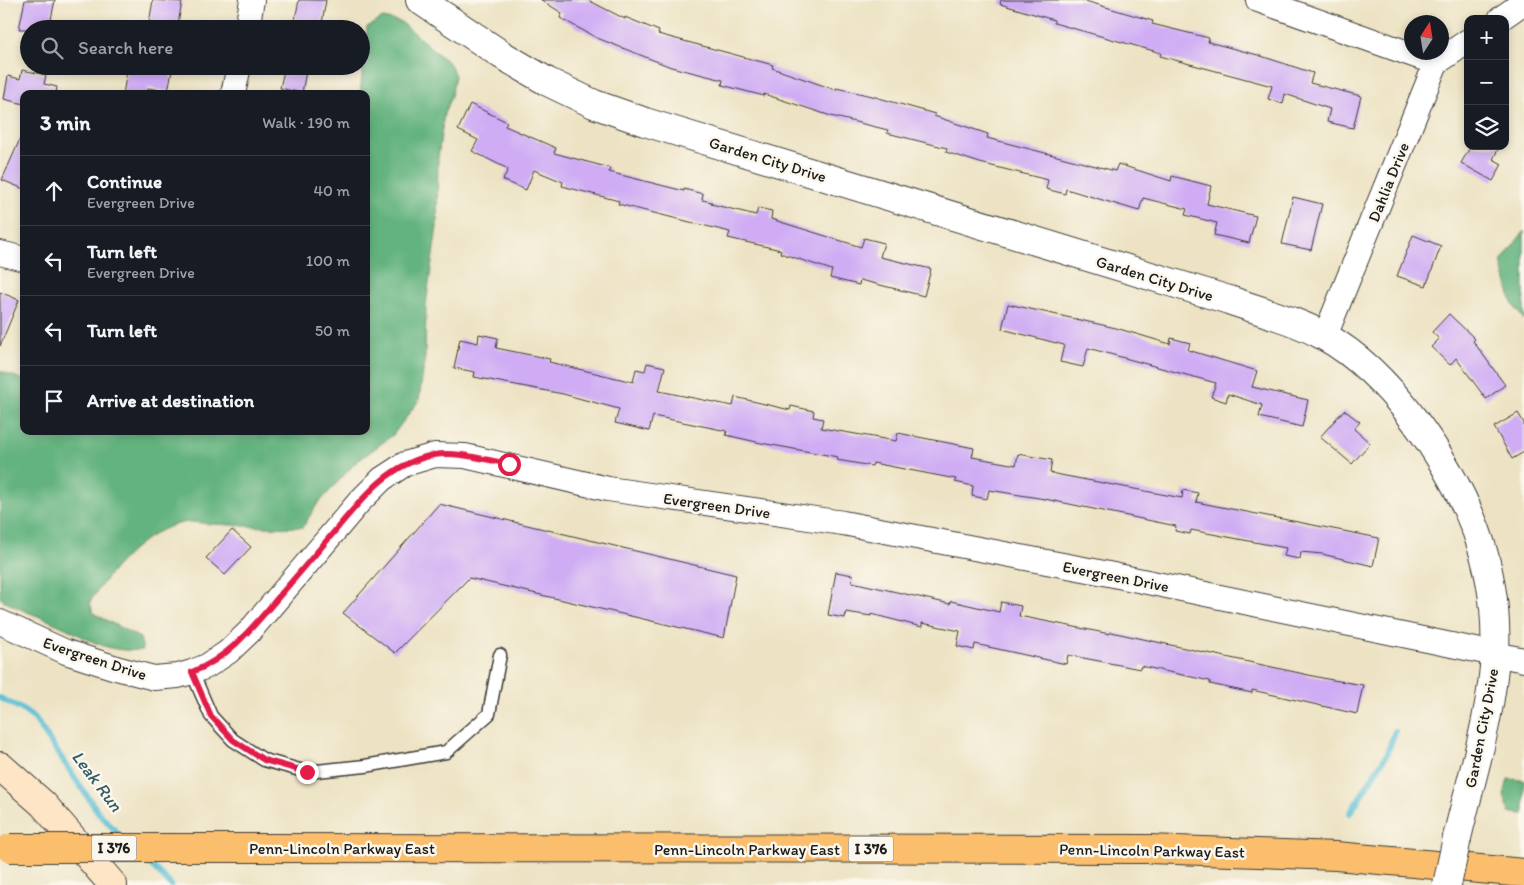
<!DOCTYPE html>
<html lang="en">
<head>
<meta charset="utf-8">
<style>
  :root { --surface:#171b24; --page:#20242c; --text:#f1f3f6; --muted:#9ea1a6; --line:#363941 }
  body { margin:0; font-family:Itim,sans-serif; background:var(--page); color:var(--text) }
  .controls { position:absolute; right:15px; top:15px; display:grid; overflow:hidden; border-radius:10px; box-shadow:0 2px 8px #0003 }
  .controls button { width:45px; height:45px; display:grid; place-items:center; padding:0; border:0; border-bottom:1px solid var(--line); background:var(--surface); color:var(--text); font:25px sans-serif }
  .compass { position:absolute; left:1404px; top:15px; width:45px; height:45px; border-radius:50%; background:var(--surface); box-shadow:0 2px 8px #0003; rotate:12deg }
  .stop { position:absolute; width:15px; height:15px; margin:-11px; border:4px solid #e11d48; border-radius:50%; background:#fff }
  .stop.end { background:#e11d48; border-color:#fff; box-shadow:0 1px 5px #0008 }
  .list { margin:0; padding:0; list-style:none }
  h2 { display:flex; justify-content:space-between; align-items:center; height:65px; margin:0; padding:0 20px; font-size:21px }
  h2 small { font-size:16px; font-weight:400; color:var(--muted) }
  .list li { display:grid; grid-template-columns:32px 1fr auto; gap:15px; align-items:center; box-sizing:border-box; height:70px; padding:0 20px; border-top:1px solid var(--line) }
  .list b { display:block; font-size:19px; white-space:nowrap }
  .list p { margin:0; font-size:16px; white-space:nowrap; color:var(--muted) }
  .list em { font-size:16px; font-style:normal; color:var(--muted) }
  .icon { flex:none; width:28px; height:28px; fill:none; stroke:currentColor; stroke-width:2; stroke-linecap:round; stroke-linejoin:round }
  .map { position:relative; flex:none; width:1524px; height:885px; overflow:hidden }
  .search { position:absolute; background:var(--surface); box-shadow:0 2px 8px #0003; left:20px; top:20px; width:350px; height:55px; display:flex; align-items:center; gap:12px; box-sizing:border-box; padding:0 18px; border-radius:28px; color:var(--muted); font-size:19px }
  .panel { position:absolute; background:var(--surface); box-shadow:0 2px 8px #0003; left:20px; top:90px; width:350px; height:345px; border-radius:10px }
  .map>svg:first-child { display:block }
  .forest { fill:#63b37e; stroke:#40684d }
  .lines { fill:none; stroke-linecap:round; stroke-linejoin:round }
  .stream { stroke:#56bdd3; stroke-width:6 }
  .building { fill:#cfacf4 }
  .service-casing { stroke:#3b3a35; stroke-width:15 }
  .minor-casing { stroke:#3b3a35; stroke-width:26 }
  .tertiary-casing { stroke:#3b3a35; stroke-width:30 }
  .secondary-casing { stroke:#3b3a35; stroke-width:30 }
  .motorway-casing { stroke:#3b3a35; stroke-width:30 }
  .service { stroke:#fff; stroke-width:12 }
  .minor { stroke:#fff; stroke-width:24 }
  .tertiary { stroke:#fff; stroke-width:28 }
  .secondary { stroke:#fde5c5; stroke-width:28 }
  .motorway { stroke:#fabe6d; stroke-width:28 }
  .tertiary-bridge-casing { stroke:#3b3a35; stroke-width:30; stroke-linecap:butt }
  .motorway-bridge-casing { stroke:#3b3a35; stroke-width:30; stroke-linecap:butt }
  .tertiary-bridge { stroke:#fff; stroke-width:28 }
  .motorway-bridge { stroke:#fabe6d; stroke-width:28 }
  .route { stroke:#e11d48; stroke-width:6 }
  .labels { text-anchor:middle; stroke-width:5; stroke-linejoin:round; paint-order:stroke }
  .shield { fill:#fbf7ec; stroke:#5f5e5a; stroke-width:1 }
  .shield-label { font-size:15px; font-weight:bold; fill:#1c1c1c }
  .street-label { font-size:16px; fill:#1c1c1c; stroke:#fbf7ec }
  .water-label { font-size:18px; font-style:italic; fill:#335c65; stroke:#fbf7ec }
</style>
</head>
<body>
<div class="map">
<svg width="1524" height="885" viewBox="0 0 1524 885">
  <rect width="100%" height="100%" fill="#fbf7ec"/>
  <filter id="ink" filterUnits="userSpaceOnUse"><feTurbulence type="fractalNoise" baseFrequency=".02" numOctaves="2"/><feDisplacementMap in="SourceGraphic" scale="10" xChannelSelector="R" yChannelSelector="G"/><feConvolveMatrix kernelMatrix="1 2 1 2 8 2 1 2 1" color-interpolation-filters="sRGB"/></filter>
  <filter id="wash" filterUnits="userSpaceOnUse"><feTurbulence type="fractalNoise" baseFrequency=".0096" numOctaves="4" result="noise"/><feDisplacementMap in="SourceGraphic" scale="20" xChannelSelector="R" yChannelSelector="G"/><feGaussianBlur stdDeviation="1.12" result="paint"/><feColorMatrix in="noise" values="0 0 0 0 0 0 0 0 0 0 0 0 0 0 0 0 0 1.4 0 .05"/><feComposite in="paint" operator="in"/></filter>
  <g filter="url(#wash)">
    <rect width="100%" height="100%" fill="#ede3c4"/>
    <!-- forest -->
    <g class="forest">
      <path d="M 383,18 L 401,22 L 450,64 L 455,76 L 451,96 L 444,114 L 438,158 L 437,227 L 426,305 L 425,357 L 419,400 L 393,435 L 355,463 L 316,506 L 303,527 C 272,529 242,525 211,524 C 205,524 198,522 192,522 C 150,523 110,569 90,602 L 93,613 L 140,638 L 143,650 C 101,653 88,637 52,622 C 34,614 16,609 0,598 L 0,371 L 24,380 L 24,431 L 366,431 L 366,94 L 360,94 L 367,27 Z"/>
      <polygon points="1524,231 1524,320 1512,303 1501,262"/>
      <polygon points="1508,779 1524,780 1524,814 1509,813 1504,795"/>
    </g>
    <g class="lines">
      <!-- stream -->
      <g class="stream">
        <polyline points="0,698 20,708 35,719 98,812 123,839"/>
        <polyline points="1350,813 1387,754 1395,731"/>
        <polyline points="142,856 171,885"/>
      </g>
    </g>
    <g id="blocks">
      <!-- building -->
      <g class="building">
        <polygon points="25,0 55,0 49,29 19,29"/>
        <polygon points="153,0 182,2 177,29 148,29"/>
        <polygon points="299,0 326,0 321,29 293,29"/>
        <polygon points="541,0 588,0 625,19 625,17 659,31 658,34 773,65 772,68 836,90 836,88 872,96 935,114 934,116 988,134 987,138 1115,171 1118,164 1171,181 1172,176 1211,186 1207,204 1256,216 1249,243 1214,235 1217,223 1185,215 1187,209 1143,198 1139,211 1066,189 1065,194 1046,189 1048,180 980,163 946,152 947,148 887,133 888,130 831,116 764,94 764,96 722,85 723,80 671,67 597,38 560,18 562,13"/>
        <polygon points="1001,0 1082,0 1153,21 1152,24 1209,38 1208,42 1258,55 1313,73 1310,83 1361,96 1353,128 1327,122 1330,109 1285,94 1283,104 1268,99 1272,86 1160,56 1161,53 1054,23 1054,20 1000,4"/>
        <polygon points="128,66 173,66 168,91 148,88 147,94 123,94"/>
        <polygon points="285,66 307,66 302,93 280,88"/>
        <polygon points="22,70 46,75 44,84 57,87 56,94 24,94 24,104 4,99 8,76 20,79"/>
        <polygon points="470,104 507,122 505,126 556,148 554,153 610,168 609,172 684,191 684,189 703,194 702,200 712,202 711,204 756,215 758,208 772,211 771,219 861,247 864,238 884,243 880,257 931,269 924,296 860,280 859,285 830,278 832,270 780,253 781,250 728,238 730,232 618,204 619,201 562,186 563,182 534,170 526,190 503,180 508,169 472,151 478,140 458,130"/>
        <polygon points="24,130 24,189 2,180"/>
        <polygon points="1471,146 1500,146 1493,159 1502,164 1493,181 1461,163"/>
        <polygon points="1293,197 1322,204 1311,250 1282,244"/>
        <polygon points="1413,235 1441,246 1426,286 1397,276"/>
        <polygon points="0,292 19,300 0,346"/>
        <polygon points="1008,304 1116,328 1170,344 1171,338 1190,343 1188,350 1257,371 1252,387 1308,400 1302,427 1259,417 1262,405 1228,394 1226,402 1211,397 1216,383 1088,348 1083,367 1060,362 1064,345 1002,329"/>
        <polygon points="1449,314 1475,339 1473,341 1505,385 1486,399 1456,358 1450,365 1431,347 1439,339 1432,332"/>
        <polygon points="479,334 498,338 496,348 550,359 549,362 633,382 636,369 645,371 647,363 665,367 659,391 733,406 735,397 790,410 791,406 814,411 813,417 823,419 821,428 896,441 898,433 974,448 972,457 1016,465 1018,454 1052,460 1050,473 1182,498 1183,490 1198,493 1196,502 1379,538 1373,566 1322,554 1301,552 1300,559 1284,556 1286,548 1191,530 1190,534 1175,531 1176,526 1045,499 989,490 987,499 972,496 973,486 955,482 956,479 873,463 872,466 837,460 838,457 761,443 726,435 727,431 653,416 649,431 615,423 619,409 563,394 474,377 475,372 454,368 460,339 478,343"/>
        <polygon points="1344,410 1360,422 1354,429 1370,443 1352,464 1320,437"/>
        <polygon points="1518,413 1524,423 1524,452 1512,459 1494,427"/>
        <polygon points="439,504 736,575 724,638 469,578 395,653 343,613"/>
        <polygon points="232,530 251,547 225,575 206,558"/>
        <polygon points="836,572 853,575 852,582 950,604 951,601 999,612 1001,602 1021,606 1019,616 1110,634 1111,632 1327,679 1363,685 1357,714 1252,690 1252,693 1210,684 1210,681 1141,666 1140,669 1068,655 1066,664 975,644 974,650 957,646 960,631 922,623 922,627 871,614 871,616 846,612 845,618 828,615"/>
      </g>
    </g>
  </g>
  <g filter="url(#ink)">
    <use href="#blocks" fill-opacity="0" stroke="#3b3a35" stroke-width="1"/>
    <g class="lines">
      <defs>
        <polyline id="service" points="192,672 211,716 233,740 264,760 307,772 365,766 446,752 489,714 500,655"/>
        <g id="minor">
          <polyline points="1258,0 1436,63"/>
          <polyline points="1500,19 1524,2"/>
          <polyline points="247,29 252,0"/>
          <polyline points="233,94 239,66"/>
          <polyline points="0,253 24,259"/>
          <polyline points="1325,336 1436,63 1468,41"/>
          <polyline points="0,622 66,652 116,668 154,678 178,676 192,672 207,666 228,652 249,632 359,502 382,479 405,464 435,455 465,456 608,489 843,523 1094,571 1524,660"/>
        </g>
        <path id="tertiary" d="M 420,0 L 502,55 L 548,82 L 594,104 L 645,122 L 1229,300 C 1260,311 1295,320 1324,336 C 1391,373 1449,461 1476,530 C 1490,568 1497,612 1495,653 C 1492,715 1471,778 1457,838"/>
        <polyline id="secondary" points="0,766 43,804 113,885"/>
        <polyline id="motorway" points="217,848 1149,849 1336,856 1524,873"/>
      </defs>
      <!-- service casing -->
      <use href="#service" class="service-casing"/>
      <!-- minor casing -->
      <use href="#minor" class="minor-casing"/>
      <!-- tertiary casing -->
      <use href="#tertiary" class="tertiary-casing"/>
      <!-- secondary casing -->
      <use href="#secondary" class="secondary-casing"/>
      <!-- motorway casing -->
      <use href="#motorway" class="motorway-casing"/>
      <!-- service -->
      <use href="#service" class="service"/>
      <!-- minor -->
      <use href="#minor" class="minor"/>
      <!-- tertiary -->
      <use href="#tertiary" class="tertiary"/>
      <!-- secondary -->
      <use href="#secondary" class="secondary"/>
      <!-- motorway -->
      <use href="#motorway" class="motorway"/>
      <defs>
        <polyline id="tertiary-bridge" points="1447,885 1457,838"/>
        <polyline id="motorway-bridge" points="10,848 217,848"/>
      </defs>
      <!-- tertiary-bridge casing -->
      <use href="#tertiary-bridge" class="tertiary-bridge-casing"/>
      <!-- motorway-bridge casing -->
      <use href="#motorway-bridge" class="motorway-bridge-casing"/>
      <!-- tertiary-bridge -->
      <use href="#tertiary-bridge" class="tertiary-bridge"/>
      <!-- motorway-bridge -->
      <use href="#motorway-bridge" class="motorway-bridge"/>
    </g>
  </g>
  <g class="lines" filter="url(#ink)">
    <!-- route -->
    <path class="route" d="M 307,772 L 264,760 L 233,740 L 211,716 L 192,672 C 231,657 256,623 282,593 C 301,571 320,549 339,526 C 365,495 391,463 434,455 C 458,451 485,460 509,464"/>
  </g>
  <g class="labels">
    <!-- shield labels -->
    <g class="shield">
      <rect x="91.5" y="835.5" width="45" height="25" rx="4"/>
      <rect x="848.5" y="836.5" width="45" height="25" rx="4"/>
    </g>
    <g class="shield-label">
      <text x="114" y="853">I 376</text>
      <text x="871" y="854">I 376</text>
    </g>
    <!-- street labels -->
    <g class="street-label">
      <text transform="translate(768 159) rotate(17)" y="6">Garden City Drive</text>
      <text transform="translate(1388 182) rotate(-68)" y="6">Dahlia Drive</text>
      <text transform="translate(1155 278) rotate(17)" y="6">Garden City Drive</text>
      <text transform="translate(717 505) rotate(8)" y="6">Evergreen Drive</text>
      <text transform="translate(1116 576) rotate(11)" y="6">Evergreen Drive</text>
      <text transform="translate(95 658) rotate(18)" y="6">Evergreen Drive</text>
      <text transform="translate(1481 728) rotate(-79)" y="6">Garden City Drive</text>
      <text x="342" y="854">Penn-Lincoln Parkway East</text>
      <text x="747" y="855">Penn-Lincoln Parkway East</text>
      <text transform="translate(1152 850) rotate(1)" y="6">Penn-Lincoln Parkway East</text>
    </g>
    <!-- water labels -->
    <g class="water-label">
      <text transform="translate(97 781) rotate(53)" y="6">Leak Run</text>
    </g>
  </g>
</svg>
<div class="controls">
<button>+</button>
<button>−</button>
<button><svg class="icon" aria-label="layers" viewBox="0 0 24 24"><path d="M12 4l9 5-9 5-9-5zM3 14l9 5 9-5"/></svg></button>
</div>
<svg class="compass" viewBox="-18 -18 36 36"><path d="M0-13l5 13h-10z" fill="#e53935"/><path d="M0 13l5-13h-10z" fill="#9ea1a6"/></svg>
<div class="stop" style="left:509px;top:464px"></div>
<div class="stop end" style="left:307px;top:772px"></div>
<div class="search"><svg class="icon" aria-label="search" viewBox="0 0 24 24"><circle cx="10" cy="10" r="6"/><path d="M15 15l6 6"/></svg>Search here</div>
<section class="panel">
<h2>3 min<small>Walk · 190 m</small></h2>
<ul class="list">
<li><svg class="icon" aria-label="ahead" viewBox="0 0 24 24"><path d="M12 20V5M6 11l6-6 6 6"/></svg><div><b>Continue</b><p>Evergreen Drive</p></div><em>40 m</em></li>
<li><svg class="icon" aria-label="left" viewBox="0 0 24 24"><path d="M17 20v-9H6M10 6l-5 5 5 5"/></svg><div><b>Turn left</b><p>Evergreen Drive</p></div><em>100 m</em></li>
<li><svg class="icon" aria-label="left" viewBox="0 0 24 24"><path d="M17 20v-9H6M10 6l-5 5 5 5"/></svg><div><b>Turn left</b></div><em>50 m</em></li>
<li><svg class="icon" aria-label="arrive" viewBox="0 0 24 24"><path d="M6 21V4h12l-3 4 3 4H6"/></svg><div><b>Arrive at destination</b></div></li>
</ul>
</section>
</div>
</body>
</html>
